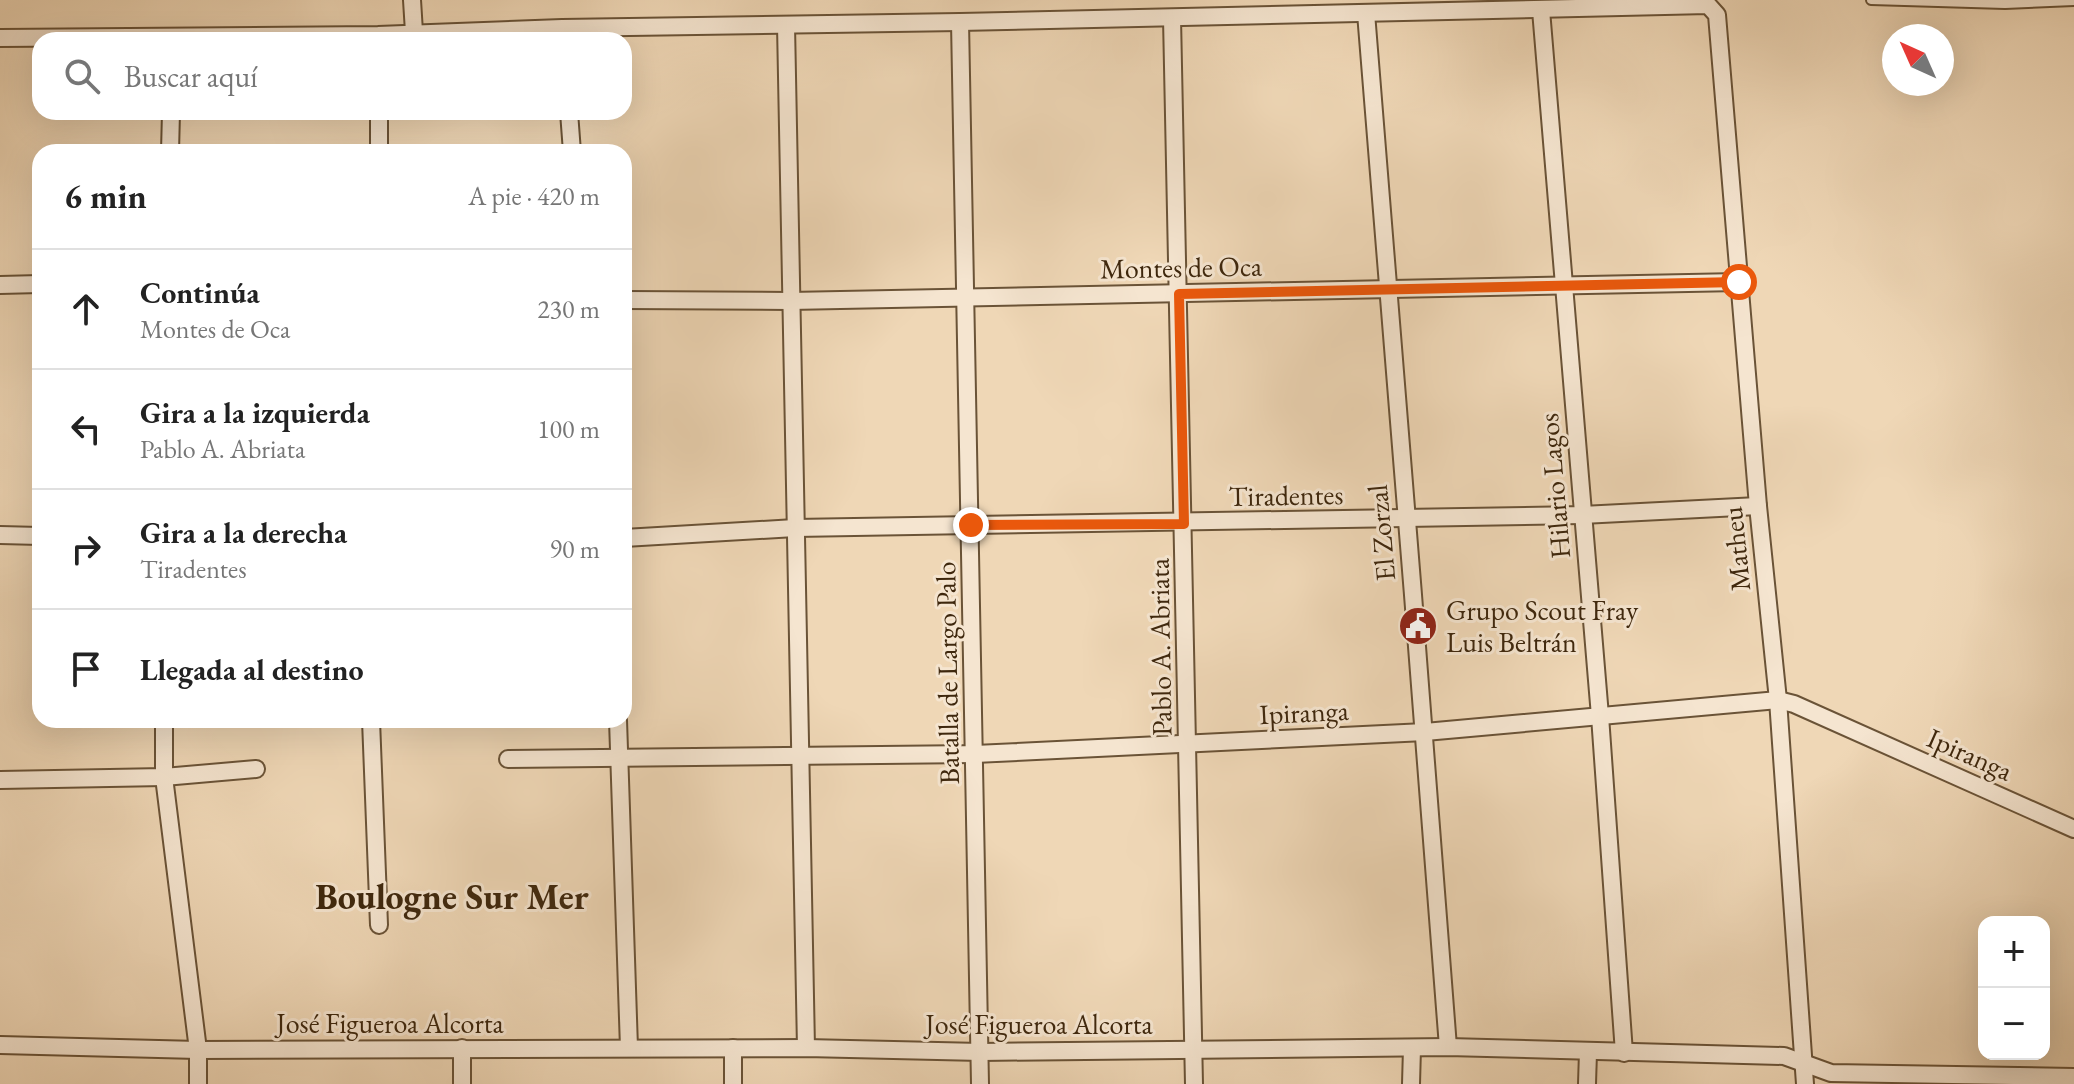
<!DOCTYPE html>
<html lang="es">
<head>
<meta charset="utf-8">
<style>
  :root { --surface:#fff; --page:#f6f6f6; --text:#222; --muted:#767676; --line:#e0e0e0 }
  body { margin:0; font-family:"EB Garamond",serif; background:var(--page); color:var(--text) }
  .controls { position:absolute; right:24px; bottom:24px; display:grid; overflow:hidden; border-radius:16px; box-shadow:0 8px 32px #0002 }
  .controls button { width:72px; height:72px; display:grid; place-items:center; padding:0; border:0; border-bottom:2px solid var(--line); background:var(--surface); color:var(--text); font:40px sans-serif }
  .compass { position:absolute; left:1882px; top:24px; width:72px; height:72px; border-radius:50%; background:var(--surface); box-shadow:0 8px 32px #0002; rotate:315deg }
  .stop { position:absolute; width:24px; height:24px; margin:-18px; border:6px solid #ea580c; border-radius:50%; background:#fff }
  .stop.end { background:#ea580c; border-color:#fff; box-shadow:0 2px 8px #0008 }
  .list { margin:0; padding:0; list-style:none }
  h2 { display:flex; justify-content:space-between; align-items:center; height:104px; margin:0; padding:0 32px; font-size:34px }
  h2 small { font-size:26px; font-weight:400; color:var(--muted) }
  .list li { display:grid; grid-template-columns:52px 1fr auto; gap:24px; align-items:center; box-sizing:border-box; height:120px; padding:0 32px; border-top:2px solid var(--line) }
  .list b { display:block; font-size:30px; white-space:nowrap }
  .list p { margin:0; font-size:26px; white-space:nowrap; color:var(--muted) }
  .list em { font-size:26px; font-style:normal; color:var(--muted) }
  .icon { flex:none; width:44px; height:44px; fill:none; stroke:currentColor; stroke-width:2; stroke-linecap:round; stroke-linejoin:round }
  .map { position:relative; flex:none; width:2074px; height:1084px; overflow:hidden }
  .search { position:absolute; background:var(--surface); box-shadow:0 8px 32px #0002; left:32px; top:32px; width:600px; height:88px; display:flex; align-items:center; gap:20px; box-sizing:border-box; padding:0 28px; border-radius:24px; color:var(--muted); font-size:30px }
  .panel { position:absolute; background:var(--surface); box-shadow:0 8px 32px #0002; left:32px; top:144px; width:600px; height:584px; border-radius:24px }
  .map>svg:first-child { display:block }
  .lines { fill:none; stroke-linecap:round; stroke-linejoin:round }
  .service-casing { stroke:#6a5337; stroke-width:12 }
  .minor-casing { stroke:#6a5337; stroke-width:20 }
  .service { stroke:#f5e5d0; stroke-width:8 }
  .minor { stroke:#f5e5d0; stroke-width:16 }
  .route { stroke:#ea580c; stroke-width:10 }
  .labels { text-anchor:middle; stroke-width:6; stroke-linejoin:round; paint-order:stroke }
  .street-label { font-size:28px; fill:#3e270d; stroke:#f5e5d0 }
  .poi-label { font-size:28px; fill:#3e270d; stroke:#f5e5d0; text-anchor:start }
  .district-label { font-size:36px; font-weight:bold; fill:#3e270d; stroke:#f5e5d0 }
</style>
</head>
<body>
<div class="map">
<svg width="2074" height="1084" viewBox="0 0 2074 1084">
  <rect width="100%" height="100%" fill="#efd7b6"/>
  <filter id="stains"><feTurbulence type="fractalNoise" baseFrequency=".0025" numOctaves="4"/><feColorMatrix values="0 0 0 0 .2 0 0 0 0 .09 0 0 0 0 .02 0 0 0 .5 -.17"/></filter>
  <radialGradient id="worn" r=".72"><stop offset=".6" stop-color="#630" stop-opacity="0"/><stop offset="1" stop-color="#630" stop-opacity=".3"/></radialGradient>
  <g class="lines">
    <defs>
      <polyline id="service" points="1871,0 2005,4 2074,1"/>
      <g id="minor">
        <polyline points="412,0 414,32"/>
        <polyline points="1541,10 1600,716 1624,1053"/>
        <path d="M 1366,13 C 1393,358 1423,702 1448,1047"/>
        <polyline points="1172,18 1194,1084"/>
        <polyline points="960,22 980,1084"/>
        <polyline points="786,25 806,1048"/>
        <polyline points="0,38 378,35 562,28 960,22 1708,5 1717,15 1758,506 1778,700 1805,1084"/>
        <polyline points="379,112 379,152"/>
        <polyline points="569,112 572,152"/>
        <polyline points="170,152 171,112"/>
        <polyline points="0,285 40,284"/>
        <polyline points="624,300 790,301 1739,282"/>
        <polyline points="0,535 40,536"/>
        <polyline points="624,538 795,528 1582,515 1758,506"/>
        <polyline points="164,720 164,777 198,1050 198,1084"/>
        <polyline points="371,720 379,925"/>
        <polyline points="618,720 629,1048"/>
        <polyline points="508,759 975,754 1425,732 1778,700 1794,704 2074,829"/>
        <polyline points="0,780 164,777 256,769"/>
        <polyline points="0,1045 198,1050 806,1048 981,1052 1448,1047 1784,1056 1831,1073 2074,1077"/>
        <polyline points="462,1084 462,1048"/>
        <polyline points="733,1084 733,1048"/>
        <polyline points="1411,1084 1412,1048"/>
        <polyline points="1587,1084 1588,1052"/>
      </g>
    </defs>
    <!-- service casing -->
    <use href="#service" class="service-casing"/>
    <!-- minor casing -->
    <use href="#minor" class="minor-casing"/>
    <!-- service -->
    <use href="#service" class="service"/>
    <!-- minor -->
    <use href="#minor" class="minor"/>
  </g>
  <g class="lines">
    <!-- route -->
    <polyline class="route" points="971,525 1184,524 1179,294 1739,282"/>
  </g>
  <!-- icons -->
  <defs>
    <symbol id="civic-disc" viewBox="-11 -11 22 22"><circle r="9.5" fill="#8f2418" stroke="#f5e5d0"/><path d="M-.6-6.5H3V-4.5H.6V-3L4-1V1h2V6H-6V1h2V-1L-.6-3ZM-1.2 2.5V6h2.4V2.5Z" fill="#fff"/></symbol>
  </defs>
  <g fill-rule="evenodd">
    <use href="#civic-disc" x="1396" y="604" width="44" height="44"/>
  </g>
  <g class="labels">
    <!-- street labels -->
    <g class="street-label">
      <text transform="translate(1181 267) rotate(-1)" y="10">Montes de Oca</text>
      <text transform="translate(1554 486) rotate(-95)" y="10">Hilario Lagos</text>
      <text transform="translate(1286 495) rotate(-1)" y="10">Tiradentes</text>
      <text transform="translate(1381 533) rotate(-95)" y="10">El Zorzal</text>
      <text transform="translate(1736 549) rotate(-96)" y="10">Matheu</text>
      <text transform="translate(1160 647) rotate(-91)" y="10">Pablo A. Abriata</text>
      <text transform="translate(947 673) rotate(-91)" y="10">Batalla de Largo Palo</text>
      <text transform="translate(1304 712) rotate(-3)" y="10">Ipiranga</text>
      <text transform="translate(1970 754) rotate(24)" y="10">Ipiranga</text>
      <text x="390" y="1033">José Figueroa Alcorta</text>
      <text x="1039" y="1034">José Figueroa Alcorta</text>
    </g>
    <!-- poi labels -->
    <g class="poi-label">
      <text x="1446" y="620">Grupo Scout Fray<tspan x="1446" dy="32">Luis Beltrán</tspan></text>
    </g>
    <!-- district labels -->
    <g class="district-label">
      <text x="452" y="909">Boulogne Sur Mer</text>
    </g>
  </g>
  <rect width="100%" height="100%" filter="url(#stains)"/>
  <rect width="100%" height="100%" fill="url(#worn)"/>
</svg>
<div class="controls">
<button>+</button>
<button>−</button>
</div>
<svg class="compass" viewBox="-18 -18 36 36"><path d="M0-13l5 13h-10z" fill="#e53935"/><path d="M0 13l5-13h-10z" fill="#767676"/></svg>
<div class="stop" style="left:1739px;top:282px"></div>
<div class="stop end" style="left:971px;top:525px"></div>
<div class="search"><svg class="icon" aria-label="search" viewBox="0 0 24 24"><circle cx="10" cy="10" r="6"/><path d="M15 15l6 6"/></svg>Buscar aquí</div>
<section class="panel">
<h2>6 min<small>A pie · 420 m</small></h2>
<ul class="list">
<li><svg class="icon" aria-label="ahead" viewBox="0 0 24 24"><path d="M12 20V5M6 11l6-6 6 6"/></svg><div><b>Continúa</b><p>Montes de Oca</p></div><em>230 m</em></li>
<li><svg class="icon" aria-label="left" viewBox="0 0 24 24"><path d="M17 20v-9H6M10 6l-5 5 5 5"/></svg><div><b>Gira a la izquierda</b><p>Pablo A. Abriata</p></div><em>100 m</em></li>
<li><svg class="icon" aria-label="right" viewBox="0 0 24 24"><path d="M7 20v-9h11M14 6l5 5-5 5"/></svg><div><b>Gira a la derecha</b><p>Tiradentes</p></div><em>90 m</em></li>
<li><svg class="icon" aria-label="arrive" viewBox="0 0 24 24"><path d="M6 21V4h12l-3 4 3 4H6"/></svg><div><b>Llegada al destino</b></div></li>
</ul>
</section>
</div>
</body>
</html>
